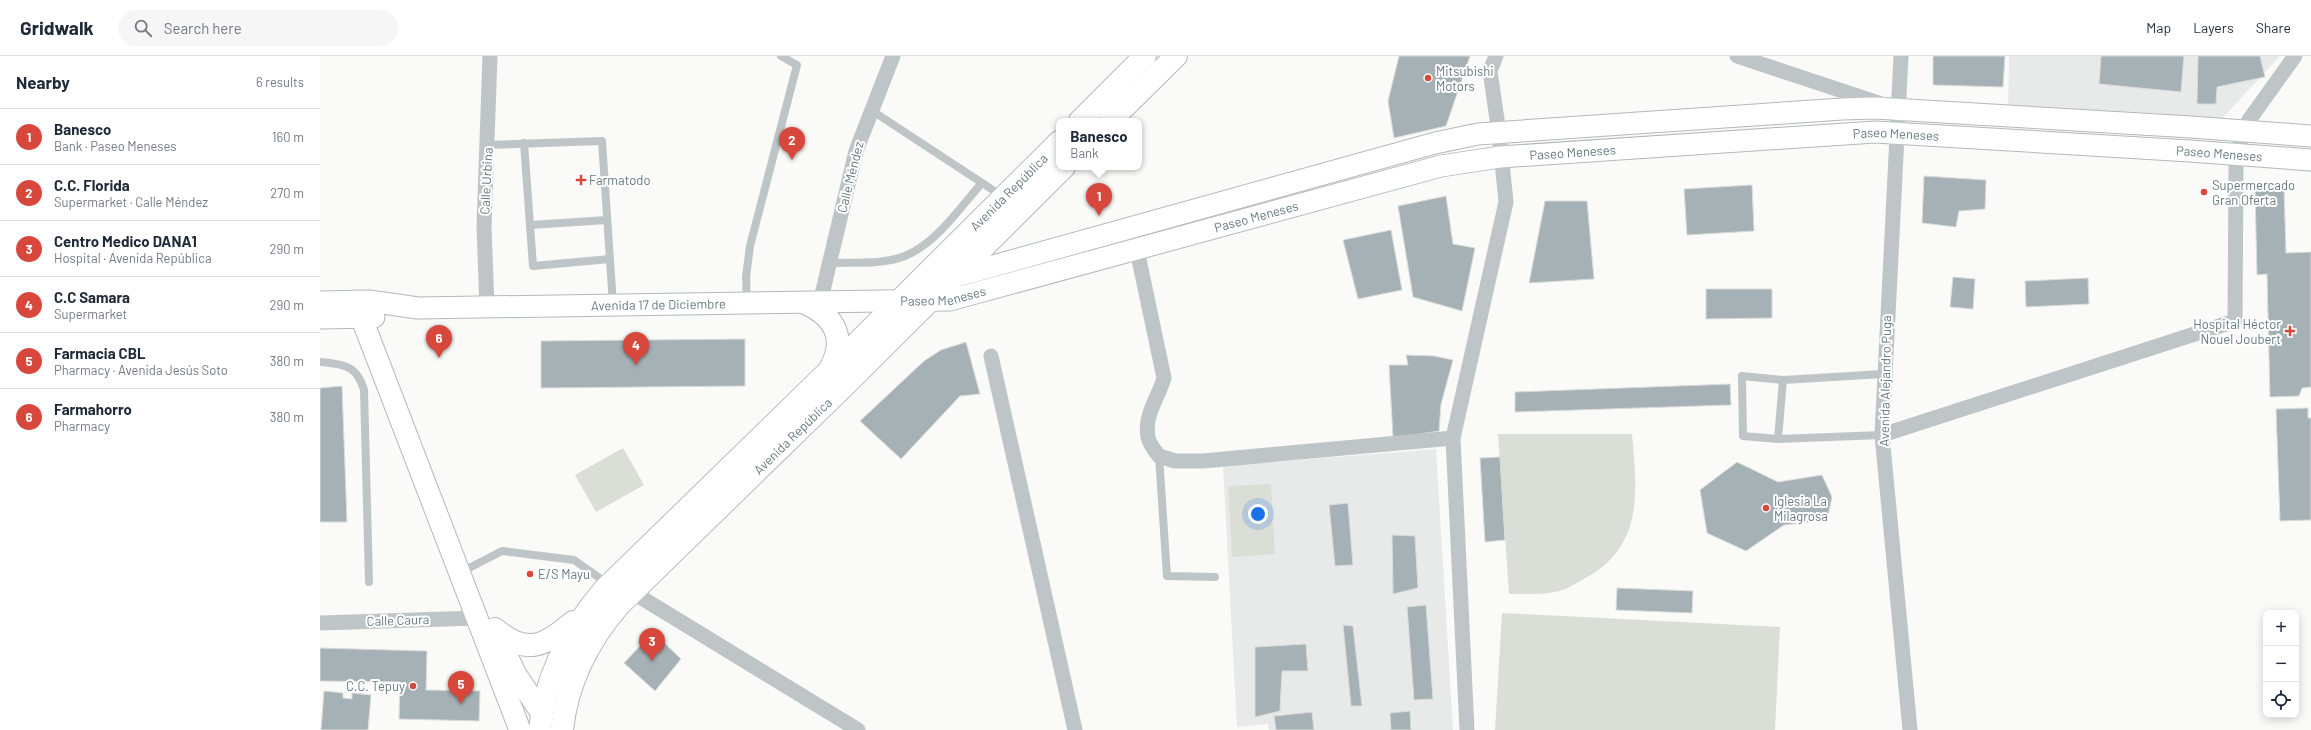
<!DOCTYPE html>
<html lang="en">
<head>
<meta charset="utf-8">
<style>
  :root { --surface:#fff; --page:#f6f6f7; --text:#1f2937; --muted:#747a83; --line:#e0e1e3; --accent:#d7473b }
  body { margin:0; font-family:Barlow,sans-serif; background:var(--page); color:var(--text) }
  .controls { position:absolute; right:12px; bottom:12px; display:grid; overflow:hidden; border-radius:8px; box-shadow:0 2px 10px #0003 }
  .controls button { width:36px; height:36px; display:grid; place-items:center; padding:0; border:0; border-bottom:1px solid var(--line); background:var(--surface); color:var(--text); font:20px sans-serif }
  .you { position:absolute; left:938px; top:458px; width:14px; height:14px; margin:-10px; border:3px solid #fff; border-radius:50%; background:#1a73e8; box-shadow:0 0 0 6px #1a73e833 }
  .badge { display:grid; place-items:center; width:26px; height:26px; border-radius:50%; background:var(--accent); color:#fff; font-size:13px; font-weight:700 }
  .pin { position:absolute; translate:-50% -33px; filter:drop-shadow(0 1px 2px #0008) }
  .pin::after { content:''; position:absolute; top:21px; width:14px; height:12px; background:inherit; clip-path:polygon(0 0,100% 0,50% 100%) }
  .popup { position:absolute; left:736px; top:62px; width:86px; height:52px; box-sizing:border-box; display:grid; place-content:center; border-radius:8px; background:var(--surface); filter:drop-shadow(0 1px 3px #0005); font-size:13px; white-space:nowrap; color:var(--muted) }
  .popup b { font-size:15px; color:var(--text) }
  .popup::after { content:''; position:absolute; left:50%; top:100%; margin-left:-8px; border:8px solid transparent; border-top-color:var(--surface) }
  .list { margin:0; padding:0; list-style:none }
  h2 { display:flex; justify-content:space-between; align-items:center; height:52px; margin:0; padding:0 16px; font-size:17px }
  h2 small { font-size:13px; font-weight:400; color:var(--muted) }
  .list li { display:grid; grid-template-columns:26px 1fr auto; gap:12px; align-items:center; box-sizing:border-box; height:56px; padding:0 16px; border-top:1px solid var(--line) }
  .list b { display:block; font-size:15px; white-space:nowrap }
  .list p { margin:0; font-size:13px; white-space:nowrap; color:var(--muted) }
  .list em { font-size:13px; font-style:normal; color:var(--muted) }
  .icon { flex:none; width:22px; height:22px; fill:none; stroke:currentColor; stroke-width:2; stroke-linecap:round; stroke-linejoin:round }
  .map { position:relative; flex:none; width:1991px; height:674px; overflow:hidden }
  header { display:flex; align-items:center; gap:24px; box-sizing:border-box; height:56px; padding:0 20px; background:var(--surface); border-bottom:1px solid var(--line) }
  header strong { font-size:19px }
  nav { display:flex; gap:22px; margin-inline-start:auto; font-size:14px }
  .search { width:280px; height:36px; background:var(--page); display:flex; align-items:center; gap:10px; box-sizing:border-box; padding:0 14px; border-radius:22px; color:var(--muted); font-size:15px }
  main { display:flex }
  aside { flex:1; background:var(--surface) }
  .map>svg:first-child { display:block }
  .built { fill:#e8eae9 }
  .green { fill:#dbded7 }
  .building { fill:#a6b1b5; stroke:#dcdcda }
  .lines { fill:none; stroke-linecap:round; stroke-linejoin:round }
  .secondary-casing { stroke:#b2b9bc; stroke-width:23 }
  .primary-casing { stroke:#b3b9bc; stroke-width:24 }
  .lane { stroke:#bfc5c7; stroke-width:8 }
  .street { stroke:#bfc5c7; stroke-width:15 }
  .secondary { stroke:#fff; stroke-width:21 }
  .primary { stroke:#fff; stroke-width:22 }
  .poi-dot { fill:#d7473b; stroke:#fff; stroke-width:1.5 }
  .labels { text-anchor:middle; stroke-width:4; stroke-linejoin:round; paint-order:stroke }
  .poi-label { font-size:13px; fill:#667a81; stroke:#fff; text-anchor:start }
  .street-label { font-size:13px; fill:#667a81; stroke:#fff }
</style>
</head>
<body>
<header>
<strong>Gridwalk</strong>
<div class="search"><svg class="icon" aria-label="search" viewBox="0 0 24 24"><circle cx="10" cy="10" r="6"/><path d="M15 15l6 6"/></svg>Search here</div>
<nav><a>Map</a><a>Layers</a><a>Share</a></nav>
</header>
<main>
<aside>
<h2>Nearby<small>6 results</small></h2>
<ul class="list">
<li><span class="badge">1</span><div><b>Banesco</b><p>Bank · Paseo Meneses</p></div><em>160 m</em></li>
<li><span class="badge">2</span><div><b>C.C. Florida</b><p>Supermarket · Calle Méndez</p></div><em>270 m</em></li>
<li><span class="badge">3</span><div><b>Centro Medico DANA1</b><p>Hospital · Avenida República</p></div><em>290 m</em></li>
<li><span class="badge">4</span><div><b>C.C Samara</b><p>Supermarket</p></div><em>290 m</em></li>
<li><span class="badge">5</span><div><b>Farmacia CBL</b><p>Pharmacy · Avenida Jesús Soto</p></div><em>380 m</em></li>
<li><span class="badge">6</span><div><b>Farmahorro</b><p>Pharmacy</p></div><em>380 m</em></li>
</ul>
</aside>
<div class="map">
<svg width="1991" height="674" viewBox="0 0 1991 674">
  <rect width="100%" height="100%" fill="#fafaf8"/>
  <!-- built -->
  <g class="built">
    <polygon points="1689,0 1960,0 1899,66 1688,56"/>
    <polygon points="1116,393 1133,674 949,674 948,668 917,671 903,410"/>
  </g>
  <!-- green -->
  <g class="green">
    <path d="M 1178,378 L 1312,378 C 1317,433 1324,488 1269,520 C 1258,526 1247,534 1235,536 C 1221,539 1204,538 1189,538 Z"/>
    <polygon points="303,392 324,429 276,456 255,419"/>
    <polygon points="951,428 955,498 912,501 908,430"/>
    <polygon points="1182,557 1460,571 1455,674 1175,674"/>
  </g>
  <!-- building -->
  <g class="building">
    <polygon points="1079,0 1150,0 1126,70 1074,82 1068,45"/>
    <polygon points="1613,0 1685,0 1683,31 1613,29"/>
    <polygon points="1781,0 1864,0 1861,36 1779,28"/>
    <polygon points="1878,0 1940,0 1945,21 1897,31 1896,48 1877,48"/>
    <polygon points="1604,120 1666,124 1665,153 1639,155 1636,171 1602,167"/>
    <polygon points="1432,129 1434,175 1367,179 1364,133"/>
    <polygon points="1964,132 1966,197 1991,196 1991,331 1982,332 1979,340 1950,341 1947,218 1937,219 1935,133"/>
    <polygon points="1126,140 1133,188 1155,192 1142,255 1093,241 1078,150"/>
    <polygon points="1225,145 1267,145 1274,223 1209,227"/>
    <polygon points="1071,174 1082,234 1038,243 1023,184"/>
    <polygon points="1633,221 1655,223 1653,253 1630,251"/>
    <polygon points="1768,222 1769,248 1706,251 1705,225"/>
    <polygon points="1386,233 1452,233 1452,262 1386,263"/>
    <polygon points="425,283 425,330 221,332 221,285"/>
    <polygon points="646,286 660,338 640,340 581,403 540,365 604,305 621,294"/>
    <polygon points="1086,299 1114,300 1133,304 1121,348 1119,375 1073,382 1069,309 1088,309"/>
    <polygon points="1410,328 1411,349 1195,356 1195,336"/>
    <polygon points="22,330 27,466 0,466 0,332"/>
    <polygon points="1988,352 1988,362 1991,362 1991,464 1960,465 1956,353"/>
    <polygon points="1180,401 1185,484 1165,486 1160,402"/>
    <polygon points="1417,406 1458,426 1502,419 1512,441 1507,464 1464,469 1426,495 1387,477 1380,434"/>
    <polygon points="1028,447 1033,509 1015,510 1009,449"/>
    <polygon points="1072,479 1095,480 1098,532 1073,538"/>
    <polygon points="1297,532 1373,535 1372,557 1296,554"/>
    <polygon points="1106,549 1113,643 1094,644 1087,551"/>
    <polygon points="1023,569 1033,570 1042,650 1031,650"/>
    <polygon points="333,576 361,603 335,635 304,607"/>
    <polygon points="986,588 988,615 962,615 960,655 935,661 935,591"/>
    <polygon points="0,592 107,595 106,634 160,635 159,665 79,663 80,626 0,625"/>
    <polygon points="4,635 23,637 23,642 32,643 32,637 51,639 48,674 1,674"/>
    <polygon points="1090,655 1091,674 1071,674 1070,657"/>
    <polygon points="992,656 994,674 956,674 954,660"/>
  </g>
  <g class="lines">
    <defs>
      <g id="secondary">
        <polyline points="630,222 1115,87 1158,78 1522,53 1555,52 1871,71 1991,80"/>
        <polyline points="35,245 200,674"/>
        <path id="s1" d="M 0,246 L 49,245 L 98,252 L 630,244 L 1121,110 L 1180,101 L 1555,76 L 1870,95 L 1991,104"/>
        <polyline points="0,262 54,261"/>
        <polyline points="180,585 195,617 222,658"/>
      </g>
      <g id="primary">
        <polyline points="760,65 825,0"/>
        <polyline points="790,65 856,0"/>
        <path d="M 485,247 C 515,260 527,283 510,313"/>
        <path d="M 175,573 C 206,600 225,590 253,566"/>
        <path id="s2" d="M 220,674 C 225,620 249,575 284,534 L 512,312 L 739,86"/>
        <path id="s3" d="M 242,674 C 247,626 268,585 299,549 L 527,327 L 744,111"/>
      </g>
    </defs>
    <!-- secondary casing -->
    <use href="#secondary" class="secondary-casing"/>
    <!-- primary casing -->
    <use href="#primary" class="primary-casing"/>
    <!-- lane -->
    <g class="lane">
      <polyline points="551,54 682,140"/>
      <polyline points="204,87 213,210 290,203"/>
      <polyline points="167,89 282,85 293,249"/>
      <polyline points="210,169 287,164"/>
      <path d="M 509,207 C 534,206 562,209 585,200 C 617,187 640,151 662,127"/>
      <polyline points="427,247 426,221 430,190 477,9 461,0"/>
      <path d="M 0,306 C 23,308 37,309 44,334 L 49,526"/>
      <polyline points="1562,379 1458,383 1423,380 1422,320 1463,324 1563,318"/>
      <polyline points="1458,383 1463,324"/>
      <polyline points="839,400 847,520 895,521"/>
      <polyline points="151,511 182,495 254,504 288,528"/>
    </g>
    <!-- street -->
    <g class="street">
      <polyline points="1417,0 1562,48"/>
      <polyline points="1581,0 1562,379 1590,674"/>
      <path d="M 817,194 L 844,322 C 838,343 824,358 828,381 C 829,387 835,395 839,400 L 855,405 L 883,405 L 1133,382"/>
      <polyline points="500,247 536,95 573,0"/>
      <polyline points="167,251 164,170 170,0"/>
      <polyline points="671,300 755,674"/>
      <polyline points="1562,379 1915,265 1916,111 1921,83 1929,64 1975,0"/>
      <polyline points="312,536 538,674"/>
      <polyline points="0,567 157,562"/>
      <polyline points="1147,674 1133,382 1186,146 1179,77 1170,15 1176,0"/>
    </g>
    <!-- secondary -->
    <use href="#secondary" class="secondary"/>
    <!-- primary -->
    <use href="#primary" class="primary"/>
  </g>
  <!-- markers -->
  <g class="poi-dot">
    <circle cx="1108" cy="22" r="4"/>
    <path d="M259 118h4v4h4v4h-4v4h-4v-4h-4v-4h4z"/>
    <circle cx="1884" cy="136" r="4"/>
    <path d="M1968 269h4v4h4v4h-4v4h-4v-4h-4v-4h4z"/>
    <circle cx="1446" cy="452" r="4"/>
    <circle cx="210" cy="518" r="4"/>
    <circle cx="93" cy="630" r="4"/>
  </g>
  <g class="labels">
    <!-- poi labels -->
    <g class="poi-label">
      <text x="1116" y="20">Mitsubishi<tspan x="1116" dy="15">Motors</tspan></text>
      <text x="269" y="129">Farmatodo</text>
      <text x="1892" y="134">Supermercado<tspan x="1892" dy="15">Gran Oferta</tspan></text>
      <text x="1961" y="273" text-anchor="end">Hospital Héctor<tspan x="1961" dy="15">Nouel Joubert</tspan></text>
      <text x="1454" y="450">Iglesia La<tspan x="1454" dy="15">Milagrosa</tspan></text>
      <text x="218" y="523">E/S Mayu</text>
      <text x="85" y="635" text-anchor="end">C.C. Tepuy</text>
    </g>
    <!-- street labels -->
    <g class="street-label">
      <text dy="5" stroke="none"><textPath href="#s1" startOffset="1596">Paseo Meneses</textPath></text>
      <text dy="5" stroke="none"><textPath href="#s1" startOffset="1272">Paseo Meneses</textPath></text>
      <text dy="5" stroke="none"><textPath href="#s1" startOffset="1920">Paseo Meneses</textPath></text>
      <text transform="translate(530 121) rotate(-76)" y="5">Calle Méndez</text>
      <text transform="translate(166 125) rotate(-87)" y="5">Calle Urbina</text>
      <text dy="5" stroke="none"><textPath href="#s2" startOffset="724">Avenida República</textPath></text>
      <text dy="5" stroke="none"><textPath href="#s1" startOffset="948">Paseo Meneses</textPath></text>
      <text dy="5" stroke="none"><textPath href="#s1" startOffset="624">Paseo Meneses</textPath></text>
      <text dy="5" stroke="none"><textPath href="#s1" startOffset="339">Avenida 17 de Diciembre</textPath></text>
      <text transform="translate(1565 325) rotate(-89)" y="5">Avenida Alejandro Puga</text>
      <text dy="5" stroke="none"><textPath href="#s3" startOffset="382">Avenida República</textPath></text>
      <text transform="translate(78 564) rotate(-2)" y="5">Calle Caura</text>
    </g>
  </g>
</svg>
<div class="controls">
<button>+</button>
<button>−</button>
<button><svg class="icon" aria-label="locate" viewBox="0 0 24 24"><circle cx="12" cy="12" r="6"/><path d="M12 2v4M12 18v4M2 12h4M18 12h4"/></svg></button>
</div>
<div class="you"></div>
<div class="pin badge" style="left:779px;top:160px">1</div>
<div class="popup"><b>Banesco</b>Bank</div>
<div class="pin badge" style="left:472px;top:104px">2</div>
<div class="pin badge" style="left:332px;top:605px">3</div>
<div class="pin badge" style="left:316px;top:309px">4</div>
<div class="pin badge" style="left:141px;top:648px">5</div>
<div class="pin badge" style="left:119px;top:302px">6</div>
</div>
</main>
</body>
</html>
